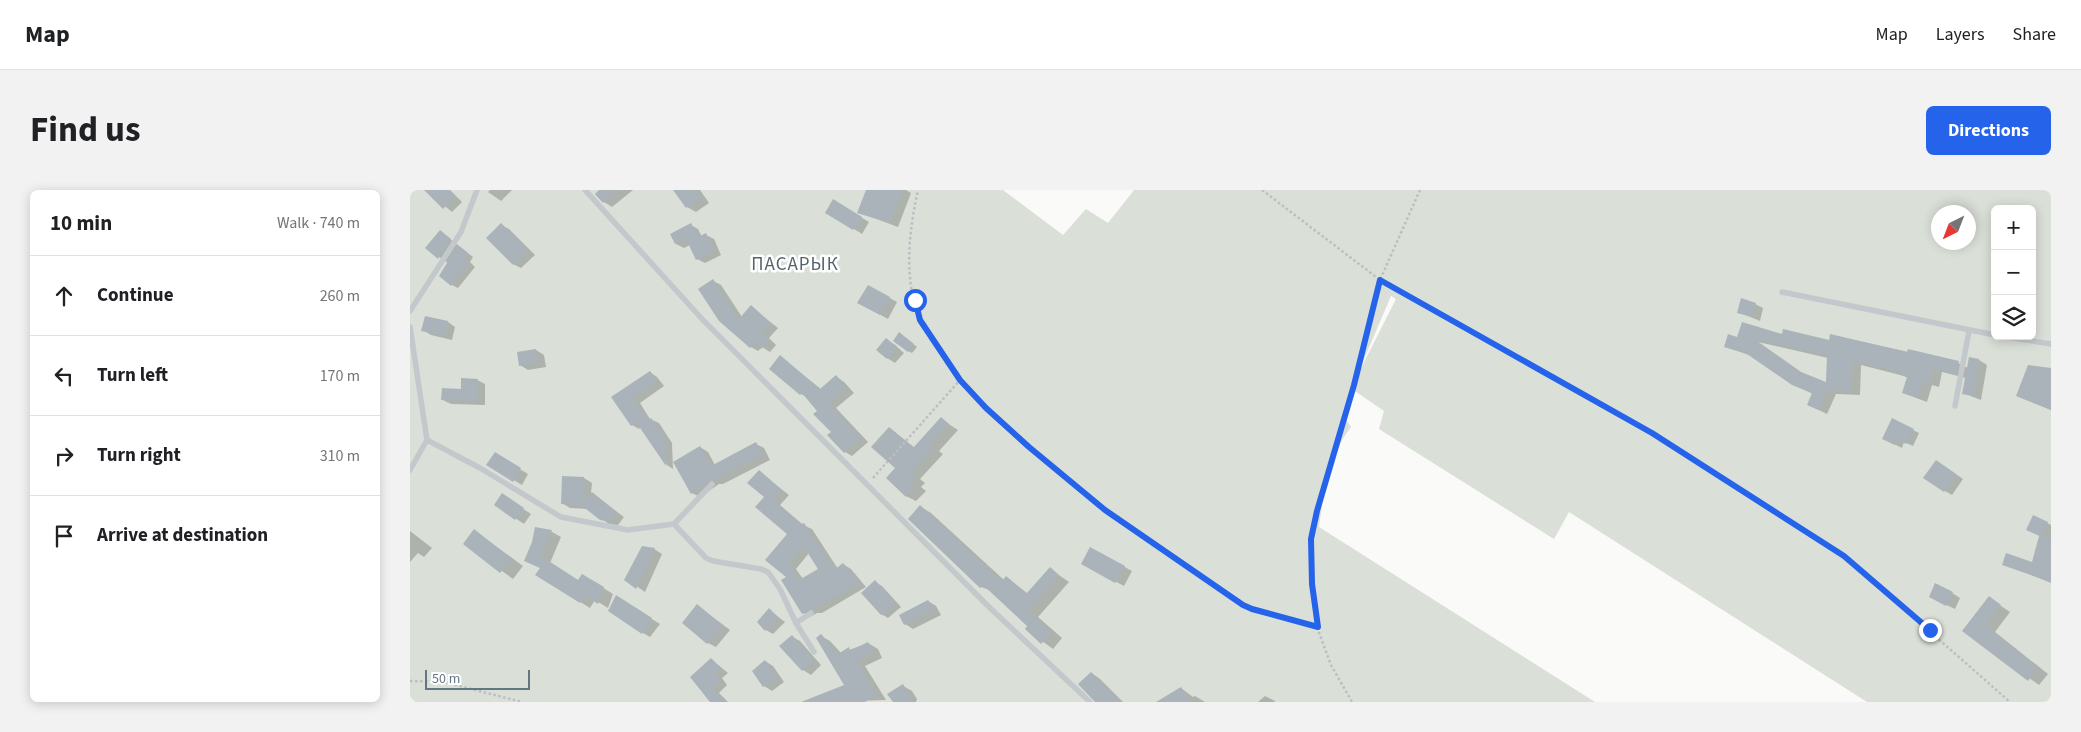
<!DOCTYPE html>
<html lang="en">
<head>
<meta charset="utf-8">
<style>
  :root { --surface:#fff; --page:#f2f2f2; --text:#202124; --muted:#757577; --line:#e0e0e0; --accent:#2563eb }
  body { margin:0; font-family:"Source Sans 3",sans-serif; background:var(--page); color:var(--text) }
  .controls { position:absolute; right:15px; top:15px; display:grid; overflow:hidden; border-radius:8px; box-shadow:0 2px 12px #0003 }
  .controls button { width:45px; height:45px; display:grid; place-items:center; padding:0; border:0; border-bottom:1px solid var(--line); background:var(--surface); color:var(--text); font:25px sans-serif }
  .compass { position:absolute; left:1521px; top:15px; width:45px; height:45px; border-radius:50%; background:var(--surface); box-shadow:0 2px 12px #0003; rotate:222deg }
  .scale { position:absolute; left:15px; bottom:12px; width:105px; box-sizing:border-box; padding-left:5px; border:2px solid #657683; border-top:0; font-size:14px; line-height:18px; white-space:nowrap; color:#657683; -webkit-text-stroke:4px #fff; paint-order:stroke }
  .stop { position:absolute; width:15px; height:15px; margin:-11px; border:4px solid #2563eb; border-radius:50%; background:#fff }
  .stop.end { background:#2563eb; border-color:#fff; box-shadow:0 1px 5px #0008 }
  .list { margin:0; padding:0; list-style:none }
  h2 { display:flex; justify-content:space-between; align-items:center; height:65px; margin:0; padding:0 20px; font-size:21px }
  h2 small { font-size:16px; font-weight:400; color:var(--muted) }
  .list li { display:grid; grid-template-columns:32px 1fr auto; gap:15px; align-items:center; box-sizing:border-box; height:80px; padding:0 20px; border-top:1px solid var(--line) }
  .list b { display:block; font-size:19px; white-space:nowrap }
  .list em { font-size:16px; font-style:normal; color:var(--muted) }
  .icon { flex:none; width:28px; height:28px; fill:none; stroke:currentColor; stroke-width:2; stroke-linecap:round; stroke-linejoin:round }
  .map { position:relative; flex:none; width:1641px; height:512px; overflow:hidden; border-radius:8px }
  header { display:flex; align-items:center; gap:30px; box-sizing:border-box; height:70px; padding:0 25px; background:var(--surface); border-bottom:1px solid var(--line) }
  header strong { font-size:24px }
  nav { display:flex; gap:28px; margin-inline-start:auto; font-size:18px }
  .intro { display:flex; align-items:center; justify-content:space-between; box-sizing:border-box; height:120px; padding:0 30px }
  h1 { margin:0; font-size:35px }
  .button { padding:12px 22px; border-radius:8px; background:var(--accent); color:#fff; font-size:18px; font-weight:700 }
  main { display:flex; gap:30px; padding:0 30px }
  aside { flex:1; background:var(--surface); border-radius:8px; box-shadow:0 2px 12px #0003 }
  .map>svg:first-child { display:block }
  .green { fill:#dadfd7; fill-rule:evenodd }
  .shadow { fill:#0003; fill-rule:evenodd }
  .building { fill:#aab3b9; fill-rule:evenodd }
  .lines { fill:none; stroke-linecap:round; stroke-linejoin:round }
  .path { stroke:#bbbfc2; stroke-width:2.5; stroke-dasharray:2.5 2.5; stroke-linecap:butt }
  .service { stroke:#c3c8cc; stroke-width:5.5 }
  .route { stroke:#2563eb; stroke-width:6 }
  .labels { text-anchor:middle; stroke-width:5; stroke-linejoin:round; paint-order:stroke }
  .quarter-label { font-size:19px; letter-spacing:1px; fill:#57646e; stroke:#fff }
</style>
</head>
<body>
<header>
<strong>Map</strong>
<nav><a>Map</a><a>Layers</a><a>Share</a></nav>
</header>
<div class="intro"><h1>Find us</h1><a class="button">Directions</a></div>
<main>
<aside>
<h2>10 min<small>Walk · 740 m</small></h2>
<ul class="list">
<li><svg class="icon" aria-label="ahead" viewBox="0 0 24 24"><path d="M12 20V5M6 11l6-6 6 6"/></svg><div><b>Continue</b></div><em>260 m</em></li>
<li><svg class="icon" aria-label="left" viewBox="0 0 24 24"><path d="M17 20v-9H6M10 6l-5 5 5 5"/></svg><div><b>Turn left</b></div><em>170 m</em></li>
<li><svg class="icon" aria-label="right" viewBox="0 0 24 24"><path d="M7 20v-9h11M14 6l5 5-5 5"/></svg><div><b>Turn right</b></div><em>310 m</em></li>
<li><svg class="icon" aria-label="arrive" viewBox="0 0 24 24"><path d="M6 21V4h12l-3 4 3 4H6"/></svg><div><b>Arrive at destination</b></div></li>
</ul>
</aside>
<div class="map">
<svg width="1641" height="512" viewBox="0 0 1641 512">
  <rect width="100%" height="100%" fill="#fafaf8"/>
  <!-- green -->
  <path class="green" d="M 0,0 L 593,0 L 653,45 L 676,19 L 698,33 L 724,0 L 1641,0 L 1641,512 L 1457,512 L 1159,322 L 1144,349 L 969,239 L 974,221 L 942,199 L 933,225 L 941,237 C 916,271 915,296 909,337 L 1185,512 L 0,512 ZM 1585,19 L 1622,19 L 1622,146 L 1585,146 ZM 1528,22 L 1558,22 L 1558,52 L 1528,52 ZM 981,106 L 986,109 L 946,188 Z"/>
  <!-- shadow -->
  <g class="shadow">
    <polygon points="40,0 52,12 42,22 17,1"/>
    <polygon points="80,0 102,0 91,11 78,2"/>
    <polygon points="191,0 223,0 202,17 194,12"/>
    <polygon points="264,0 290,0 299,13 286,22 277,17"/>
    <polygon points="457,0 496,0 501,3 488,37 448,22"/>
    <polygon points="424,11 459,32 452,44 417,22"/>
    <polygon points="91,35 99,39 125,65 111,78 103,74"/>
    <polygon points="281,35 288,39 292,47 296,45 304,49 311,65 295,73 287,69 280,55 274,58 266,54 262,45"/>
    <polygon points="31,42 63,67 60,72 65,77 48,98 42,95 39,74 17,58"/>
    <polygon points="303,91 311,95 332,127 341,117 368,138 359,148 366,155 360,162 352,157 348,161 341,157"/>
    <polygon points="458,96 487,112 478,129 449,113"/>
    <polygon points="1345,114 1353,118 1350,131 1328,122"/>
    <polygon points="38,132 45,137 42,150 21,145 13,140"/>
    <path d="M 1373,145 L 1420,151 L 1421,145 L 1548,173 L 1558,178 L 1569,170 L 1577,175 L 1571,210 L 1553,203 L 1556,188 L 1532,182 L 1529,197 L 1522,195 L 1517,212 L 1493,203 L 1498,188 L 1494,186 L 1451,175 L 1450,205 L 1426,204 L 1417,224 L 1398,215 L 1403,204 L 1380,193 L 1344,167 L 1315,156 L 1328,149 ZM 1348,152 L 1418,168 L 1417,194 L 1395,185 Z"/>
    <polygon points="493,146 507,157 502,163 498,161"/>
    <polygon points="484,154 494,163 485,173 477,168"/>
    <polygon points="126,160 134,165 136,177 118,180 110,175"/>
    <polygon points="370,167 411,199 427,187 434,192 444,203 426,218 458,252 442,266 435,262 408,221 397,207 391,204"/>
    <polygon points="1641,180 1641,220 1608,206"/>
    <polygon points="240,182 247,187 254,196 230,213 240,229 249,233 262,253 263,279 257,275 231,237 229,239 222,235 203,207"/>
    <polygon points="67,190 75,194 75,215 41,214 33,210"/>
    <polygon points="531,229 548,240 529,261 533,264 510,289 515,293 511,297 516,301 506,311 496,306 487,278 480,238 505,258"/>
    <polygon points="1503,240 1509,243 1503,256 1494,252 1492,258 1480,252"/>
    <polygon points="346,254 354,258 360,270 313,294 309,294 290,307 282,303 290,257 298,262 305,275"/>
    <polygon points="85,264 118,284 112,295 78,275"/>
    <polygon points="1534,276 1553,289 1542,305 1535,301"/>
    <path d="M 349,282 L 379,305 L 370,315 L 393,335 L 402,339 L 428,379 L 433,374 L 441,379 L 456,397 L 412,423 L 407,423 L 400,427 L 393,423 L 378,387 L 379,344 L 356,307 ZM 399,363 L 409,379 L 393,389 L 386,379 Z"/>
    <polygon points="153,287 174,288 182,293 181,303 214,327 208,335 199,334 178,319 160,318 152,313"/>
    <polygon points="100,310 121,324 114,334 86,315"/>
    <polygon points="511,317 521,323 594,390 597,387 618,404 640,379 659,392 628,427 652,448 643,459 616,439 619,436 582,401 571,397"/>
    <polygon points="1637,333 1641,335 1641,393 1594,374 1623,374 1630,346"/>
    <polygon points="126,339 142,342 151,347 140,373 169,391 182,391 203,404 198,418 185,410 180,418 127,385 131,378 123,352"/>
    <polygon points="0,341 22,358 14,367 8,363 0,372"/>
    <polygon points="65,341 113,376 103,389 54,354"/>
    <polygon points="244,359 252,364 235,402 216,389"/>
    <polygon points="681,359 722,381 714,396 673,374"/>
    <polygon points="465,392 472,396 491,417 478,428 471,424"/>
    <polygon points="1542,403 1550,408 1545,419 1528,411"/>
    <polygon points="1579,408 1600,422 1585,442 1638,484 1629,495 1554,441"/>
    <polygon points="518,411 526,416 531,425 503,439 495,434 491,426"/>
    <polygon points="214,412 250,434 240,447 233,443"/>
    <polygon points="288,416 320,440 306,457 298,453"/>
    <polygon points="359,420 375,432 363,444 356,440"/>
    <polygon points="411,446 420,451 431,463 458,453 468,459 472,468 455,476 476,510 413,512 436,496"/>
    <polygon points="382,447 390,451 411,475 401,485 393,480"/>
    <polygon points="301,469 318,483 312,488 317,495 309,503 318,512 302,512"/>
    <polygon points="355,471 363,476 374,492 362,501 354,496 344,482"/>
    <polygon points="681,483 689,488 713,512 687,512"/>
    <polygon points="493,496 502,501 507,509 506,512 485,512"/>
    <polygon points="771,498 783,507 785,506 795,512 761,512"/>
    <polygon points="855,506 865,511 865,512 848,512"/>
  </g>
  <!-- building -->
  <g class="building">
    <polygon points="14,0 38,0 45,7 33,19"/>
    <polygon points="189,0 208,0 193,13 185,4"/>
    <polygon points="263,0 286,0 292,7 276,18"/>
    <polygon points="456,0 493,0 480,33 447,23"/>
    <polygon points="423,9 452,27 443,40 415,23"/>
    <polygon points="91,33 118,60 103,75 76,48"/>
    <polygon points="281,33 288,47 296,43 304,61 286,70 276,49 265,54 260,44"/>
    <polygon points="30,40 41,49 28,69 15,58"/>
    <polygon points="48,55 58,63 54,68 59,72 41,96 29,86"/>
    <polygon points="303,89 329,129 341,115 361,133 352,143 360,150 351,159 345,153 340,158 309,131 288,99"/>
    <polygon points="458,95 480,107 470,125 447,113"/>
    <polygon points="1331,108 1346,113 1342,127 1327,123"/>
    <polygon points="15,126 38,131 35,146 11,141"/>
    <path d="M 1332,132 L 1372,144 L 1373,139 L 1419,150 L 1420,144 L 1497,162 L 1498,159 L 1549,171 L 1546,184 L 1524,178 L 1520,193 L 1514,191 L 1508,208 L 1492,203 L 1497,187 L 1491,185 L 1492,183 L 1443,171 L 1441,201 L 1417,200 L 1409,220 L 1397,215 L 1402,203 L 1382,195 L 1337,164 L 1314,157 L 1318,144 L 1327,147 ZM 1344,149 L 1417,166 L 1416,192 L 1391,182 Z"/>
    <polygon points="489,142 504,154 498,162 483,151"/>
    <polygon points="476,148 487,157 477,169 466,160"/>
    <polygon points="126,159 128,173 109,176 107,162"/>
    <polygon points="370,165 410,199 426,185 437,198 419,213 451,247 434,263 417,245 421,242 403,224 407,221 392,203 390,205 359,179"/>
    <polygon points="1559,167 1569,169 1563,206 1552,204"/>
    <polygon points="1618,175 1641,178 1641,220 1606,206"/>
    <polygon points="240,181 247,191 223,208 238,230 241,228 255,248 256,276 226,232 221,236 201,207"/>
    <polygon points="51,188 68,189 67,211 31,210 32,198 51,199"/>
    <polygon points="531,227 539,234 520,255 524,258 501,283 506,287 502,291 507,295 496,307 476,288 485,278 461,257 479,237 503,258"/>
    <polygon points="1482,228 1504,239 1496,254 1488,249 1485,255 1472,249"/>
    <polygon points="346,252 353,265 304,290 300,290 281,304 263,272 290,256 301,276"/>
    <polygon points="85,262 111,278 103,292 76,275"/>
    <polygon points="1526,270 1546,284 1534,302 1513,288"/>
    <path d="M 349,280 L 372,300 L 363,310 L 392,334 L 394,333 L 424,380 L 433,373 L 449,393 L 404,419 L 399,419 L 392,424 L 371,390 L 376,387 L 355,370 L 377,344 L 345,317 L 354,307 L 337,293 ZM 394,357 L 408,379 L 389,390 L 379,374 Z"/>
    <polygon points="152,286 174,287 173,313 182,302 207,322 200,332 190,330 171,315 151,314"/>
    <polygon points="92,303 114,318 105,330 84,315"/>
    <polygon points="510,315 592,391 596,386 616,404 640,377 649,385 618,421 642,442 631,454 615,439 617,436 573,395 570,398 498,329"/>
    <polygon points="1623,325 1638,332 1632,347 1616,340"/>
    <polygon points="125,337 142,340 131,366 168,390 172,384 194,397 188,414 175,405 170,413 125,385 130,378 114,371 122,352"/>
    <polygon points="64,339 102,369 90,383 53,354"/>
    <polygon points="1629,346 1641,349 1641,392 1592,375 1596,363 1622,372"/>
    <polygon points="232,356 245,358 226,399 214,390"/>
    <polygon points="680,357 715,376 705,393 671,374"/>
    <polygon points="465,390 485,413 471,425 451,403"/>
    <polygon points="1525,393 1543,402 1536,416 1519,407"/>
    <polygon points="206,405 242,428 232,444 198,421"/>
    <polygon points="1579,406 1591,415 1575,435 1628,477 1618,491 1552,441"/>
    <polygon points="518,410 524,420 494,435 489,425"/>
    <polygon points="287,414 312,435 297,454 272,433"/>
    <polygon points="359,418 368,427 355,441 347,432"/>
    <polygon points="411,444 428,464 439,457 440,461 458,452 464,463 447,471 467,505 455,512 391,512 434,495 406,448"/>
    <polygon points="382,445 404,470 392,481 369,456"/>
    <polygon points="301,468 311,478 305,483 310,490 302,498 316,512 300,512 280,487"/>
    <polygon points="355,470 367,488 353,497 342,481"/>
    <polygon points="681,482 711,512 685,512 668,494"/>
    <polygon points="493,494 503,512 483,512 477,504"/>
    <polygon points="771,497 781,512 746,512"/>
  </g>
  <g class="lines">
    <!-- path -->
    <g class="path">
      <polyline points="852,0 970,90 944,195 907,321 901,349 902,393 907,437 921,475 942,512"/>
      <polyline points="1010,0 970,90 1242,243 1434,366 1600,512"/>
      <polyline points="550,190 576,218 619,257 695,319 833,415 907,437"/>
      <path d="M 463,288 L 550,190 C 540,172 517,146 510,129 C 493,89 499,41 508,0"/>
      <polyline points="0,491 34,492 112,512"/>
    </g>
    <!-- service -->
    <g class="service">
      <polyline points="175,0 293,130 579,417 680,512"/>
      <polyline points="1372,102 1585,145"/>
      <polyline points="0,121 51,42 67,0"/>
      <polyline points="0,137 17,250 0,280"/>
      <polyline points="1591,146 1641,154"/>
      <polyline points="1545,216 1559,141"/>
      <polyline points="17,250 70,278 151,327 218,340 264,334 302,294"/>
      <polyline points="264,334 296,368 303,371 351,379 358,382 370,399 386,433 404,462"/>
      <polyline points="386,433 401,423"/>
    </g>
  </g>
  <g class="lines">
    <!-- route -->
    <polyline class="route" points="505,110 510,130 550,190 576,218 619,257 695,320 833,415 842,419 908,437 902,394 901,349 907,321 944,195 970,90 1242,243 1434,366 1520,440"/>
  </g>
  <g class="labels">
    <!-- quarter labels -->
    <g class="quarter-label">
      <text x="385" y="80">ПАСАРЫК</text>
    </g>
  </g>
</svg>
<div class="controls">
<button>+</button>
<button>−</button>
<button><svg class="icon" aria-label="layers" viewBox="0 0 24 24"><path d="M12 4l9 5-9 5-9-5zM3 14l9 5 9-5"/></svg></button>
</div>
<svg class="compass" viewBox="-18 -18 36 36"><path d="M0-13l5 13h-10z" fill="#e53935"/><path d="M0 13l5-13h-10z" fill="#757577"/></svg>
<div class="scale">50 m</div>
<div class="stop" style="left:505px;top:110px"></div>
<div class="stop end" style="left:1520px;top:440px"></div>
</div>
</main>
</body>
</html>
